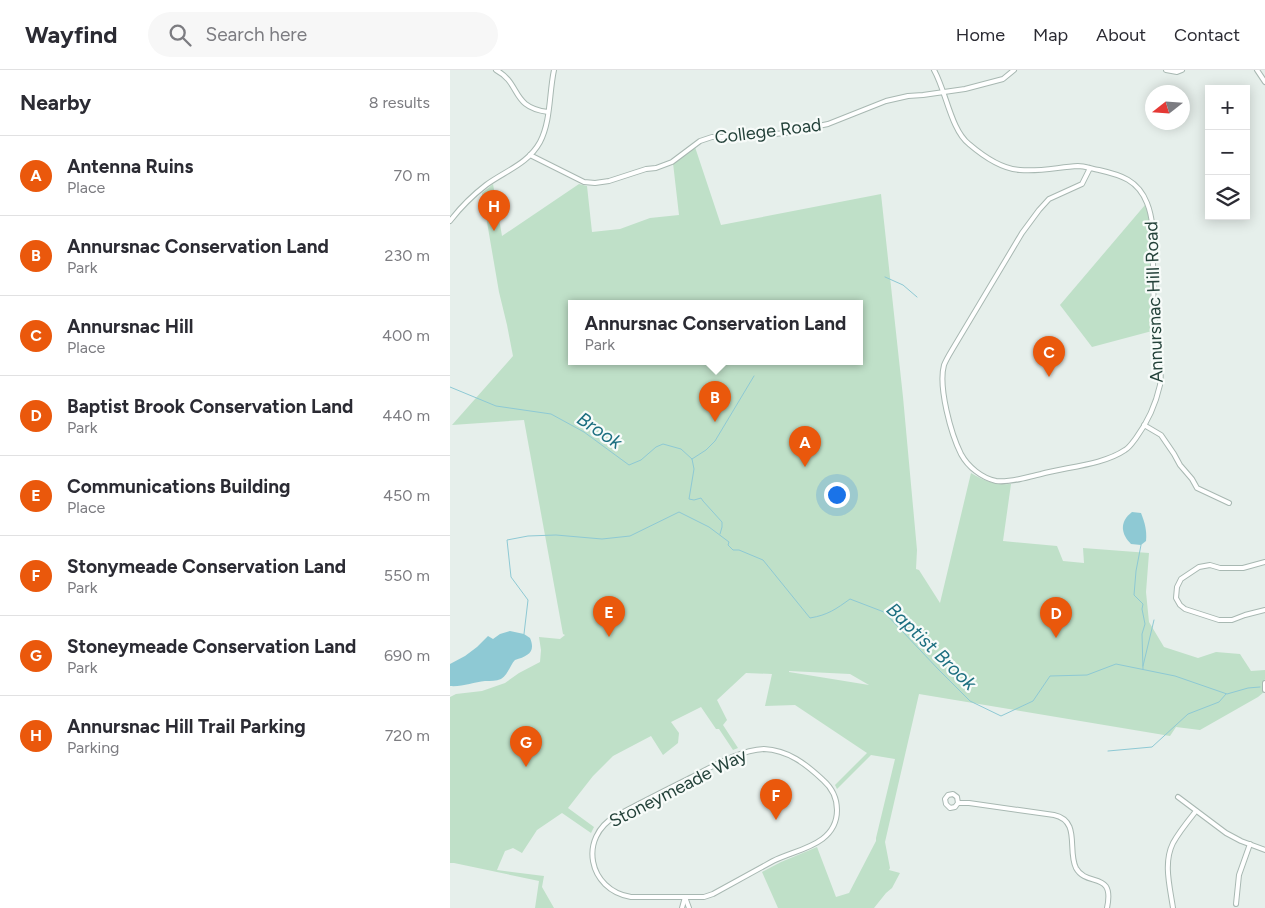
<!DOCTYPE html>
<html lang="en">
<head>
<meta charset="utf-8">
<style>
  :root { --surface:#fff; --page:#f7f7f7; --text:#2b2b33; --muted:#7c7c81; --line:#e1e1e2; --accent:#ea580c }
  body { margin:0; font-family:Figtree,sans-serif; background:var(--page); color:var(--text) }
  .controls { position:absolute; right:15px; top:15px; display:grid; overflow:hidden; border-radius:0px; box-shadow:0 2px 12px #0003 }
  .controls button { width:45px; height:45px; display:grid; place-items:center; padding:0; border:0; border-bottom:1px solid var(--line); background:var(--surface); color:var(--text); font:25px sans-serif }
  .compass { position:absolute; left:695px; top:15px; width:45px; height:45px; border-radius:50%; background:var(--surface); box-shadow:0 2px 12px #0003; rotate:253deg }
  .you { position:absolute; left:386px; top:424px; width:18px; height:18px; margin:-12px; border:4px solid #fff; border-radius:50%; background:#1a73e8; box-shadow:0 0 0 8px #1a73e833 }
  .badge { display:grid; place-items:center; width:32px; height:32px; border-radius:50%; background:var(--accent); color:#fff; font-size:16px; font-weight:700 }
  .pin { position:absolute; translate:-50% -41px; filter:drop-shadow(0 1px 2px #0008) }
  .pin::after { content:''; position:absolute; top:26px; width:18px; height:15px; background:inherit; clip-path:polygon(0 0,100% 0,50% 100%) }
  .popup { position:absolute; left:118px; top:230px; width:295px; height:65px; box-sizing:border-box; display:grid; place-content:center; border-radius:0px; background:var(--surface); filter:drop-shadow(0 1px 4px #0005); font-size:16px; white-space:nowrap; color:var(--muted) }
  .popup b { font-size:19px; color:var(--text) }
  .popup::after { content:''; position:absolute; left:50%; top:100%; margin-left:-10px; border:10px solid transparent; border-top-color:var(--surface) }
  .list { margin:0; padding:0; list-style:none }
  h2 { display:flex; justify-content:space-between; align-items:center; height:65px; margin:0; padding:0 20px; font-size:21px }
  h2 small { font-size:16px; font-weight:400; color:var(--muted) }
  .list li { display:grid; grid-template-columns:32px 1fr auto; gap:15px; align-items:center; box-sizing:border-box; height:80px; padding:0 20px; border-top:1px solid var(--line) }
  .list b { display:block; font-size:19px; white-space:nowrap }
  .list p { margin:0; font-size:16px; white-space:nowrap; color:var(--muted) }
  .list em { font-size:16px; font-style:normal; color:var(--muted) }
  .icon { flex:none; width:28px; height:28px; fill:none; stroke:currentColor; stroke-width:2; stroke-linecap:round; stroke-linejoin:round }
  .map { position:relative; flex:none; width:815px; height:838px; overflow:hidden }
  header { display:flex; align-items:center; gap:30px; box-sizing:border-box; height:70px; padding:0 25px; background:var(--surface); border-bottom:1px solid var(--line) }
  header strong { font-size:24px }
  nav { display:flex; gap:28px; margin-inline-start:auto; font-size:18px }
  .search { width:350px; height:45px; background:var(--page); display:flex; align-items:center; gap:12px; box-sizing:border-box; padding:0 18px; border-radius:28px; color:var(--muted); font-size:19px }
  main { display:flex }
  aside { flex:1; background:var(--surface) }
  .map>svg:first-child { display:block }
  .green { fill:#bfe0c8; fill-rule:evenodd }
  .water { fill:#8ec9d4 }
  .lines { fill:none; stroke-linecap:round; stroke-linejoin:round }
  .stream { stroke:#8ec9d4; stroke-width:1 }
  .minor-casing { stroke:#a8b8b2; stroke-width:6 }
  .minor { stroke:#fff; stroke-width:4 }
  .labels { text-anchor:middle; stroke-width:4.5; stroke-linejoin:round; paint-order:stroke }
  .street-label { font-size:18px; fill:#24423a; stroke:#f7fbf9 }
  .water-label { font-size:19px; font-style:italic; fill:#1c6f80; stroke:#f7fbf9 }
</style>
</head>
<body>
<header>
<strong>Wayfind</strong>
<div class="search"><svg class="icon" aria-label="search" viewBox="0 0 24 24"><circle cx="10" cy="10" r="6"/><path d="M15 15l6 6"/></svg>Search here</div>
<nav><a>Home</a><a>Map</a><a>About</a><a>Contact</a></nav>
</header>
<main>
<aside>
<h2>Nearby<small>8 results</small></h2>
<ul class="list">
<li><span class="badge">A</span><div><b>Antenna Ruins</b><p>Place</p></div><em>70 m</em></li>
<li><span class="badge">B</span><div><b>Annursnac Conservation Land</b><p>Park</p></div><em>230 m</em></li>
<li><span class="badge">C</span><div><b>Annursnac Hill</b><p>Place</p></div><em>400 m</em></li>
<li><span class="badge">D</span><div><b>Baptist Brook Conservation Land</b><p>Park</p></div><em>440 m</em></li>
<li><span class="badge">E</span><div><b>Communications Building</b><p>Place</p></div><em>450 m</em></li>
<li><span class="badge">F</span><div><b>Stonymeade Conservation Land</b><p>Park</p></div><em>550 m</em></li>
<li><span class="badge">G</span><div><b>Stoneymeade Conservation Land</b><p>Park</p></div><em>690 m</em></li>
<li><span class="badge">H</span><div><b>Annursnac Hill Trail Parking</b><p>Parking</p></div><em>720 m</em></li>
</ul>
</aside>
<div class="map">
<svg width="815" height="838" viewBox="0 0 815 838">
  <rect width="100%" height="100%" fill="#e6efeb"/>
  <!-- green -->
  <g class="green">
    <path d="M 245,77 L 271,155 L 431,124 L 453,327 L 467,480 L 466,499 L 469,500 L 490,533 L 521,403 C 534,411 545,415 561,414 L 553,471 L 607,476 L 613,491 L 634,493 L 633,478 L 699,483 L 696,522 L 699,552 L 714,577 L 748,588 L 766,582 L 790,584 L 801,601 L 815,600 L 815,609 L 812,617 L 814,622 L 808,627 L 750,660 L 726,657 L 720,666 L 469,624 L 435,772 L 440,798 L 439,800 L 450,803 L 442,818 L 436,823 L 424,838 L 328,838 L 312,802 L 331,792 L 367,777 L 386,827 L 399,823 L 426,771 L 426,768 L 445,689 L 421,685 L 387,719 L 385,715 L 417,683 L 345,635 L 315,636 L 322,604 L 296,603 L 267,630 L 277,650 L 273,655 L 288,678 L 283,680 L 269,659 L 266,659 L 251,637 L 221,652 L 229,663 L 228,673 L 213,685 L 201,666 L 163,686 L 143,706 L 118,738 L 144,757 L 141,763 L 112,743 L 87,760 L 72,783 L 63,778 L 55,781 L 47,800 L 94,806 L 92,817 L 104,838 L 85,838 L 89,811 L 4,793 L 0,793 L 0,627 L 6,624 L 32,621 L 55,613 L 69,603 L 90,592 L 91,580 L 89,567 L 110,569 L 115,565 L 113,564 L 74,350 L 2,355 L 63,286 L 57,255 L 49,222 L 32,123 L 43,114 L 52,166 L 129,114 L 137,116 L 142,162 L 170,159 L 200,148 L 229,145 L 223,93 ZM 121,233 L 409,233 L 409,291 L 121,291 ZM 339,601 L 400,604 L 419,615 L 339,602 Z"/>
    <polygon points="695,135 699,146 701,156 700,238 702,261 642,277 610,235"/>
  </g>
  <!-- water -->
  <g class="water">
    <path d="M 682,442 L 691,443 C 695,453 697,461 696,471 L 691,475 L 681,474 C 671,464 669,452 682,442 Z"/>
    <path d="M 60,561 L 74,564 L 80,568 C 86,582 78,586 65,590 C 60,595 58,605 51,609 C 46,611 41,611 35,611 C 24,612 12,617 0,616 L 0,594 L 15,586 L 27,577 L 38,566 L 43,569 L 50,564 Z"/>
  </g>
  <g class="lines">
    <!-- stream -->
    <g class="stream">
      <polyline points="435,207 453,215 467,227"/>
      <polyline points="0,317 46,336 101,344 134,362 179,395 191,390 206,377 213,374 231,379 242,389 244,399 239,429 244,430 251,428 253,431 272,452 272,457 270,464"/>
      <polyline points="242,389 256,380 265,371 304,306"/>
      <polyline points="691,475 686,501 684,525 693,534 692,539 695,554 692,564 693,599"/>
      <path d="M 74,564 L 78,530 L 61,507 L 57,470 L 78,466 L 106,465 L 152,469 L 180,466 L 229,442 L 259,457 L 279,472 L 278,475 L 283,480 L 289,480 L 313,490 L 360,548 C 378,545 386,539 400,529 L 434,542 L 489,600 L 520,631 L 551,646 L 583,631 L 600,606 L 637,605 L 666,594 L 725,606 L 777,624 L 798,618 L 810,617"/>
      <polyline points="693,596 704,550"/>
      <polyline points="658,681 702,677 738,644 769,632 776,624"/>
    </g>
    <defs>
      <g id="minor">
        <path d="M 46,0 C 72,14 60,37 98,42"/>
        <path d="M 484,0 C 496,21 501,60 519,74 C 533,86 551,99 570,100 C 590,102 609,97 628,96 C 635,96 642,99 649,100 C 671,105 688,110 697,133 C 703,148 703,163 703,178 C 703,199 703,220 704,241 C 705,254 707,268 708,282 C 710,293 712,305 710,315 C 706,333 697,353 686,368 C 683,372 679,378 675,380 C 653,395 616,397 591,404 C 577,407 560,413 546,411 C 532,408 518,397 511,384 C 501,364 488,317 494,295 C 496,290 499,285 502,280 L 572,163 L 589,140 L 599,129 L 632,114 L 640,98"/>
        <polyline points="716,0 727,2 732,0"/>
        <polyline points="807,0 815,12"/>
        <polyline points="80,85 134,112 145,113 159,111 196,99 206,98 222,92 250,71 262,67 293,67 335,63 378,54 436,31 458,26 473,25 515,19 553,9 564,0"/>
        <path d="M 0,151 C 10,138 23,125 36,115 C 55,101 78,94 90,72 C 101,51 99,23 104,0"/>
        <polyline points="694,355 711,365 724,384 730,395 742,409 747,418 779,433"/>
        <polyline points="815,492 793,498 770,498 760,495 749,497 731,509 727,517 726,528 730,535 735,539 769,550 782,550 795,545 815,540"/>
        <polyline points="815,613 815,620"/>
        <path d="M 314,679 C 338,680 356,694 373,710 C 382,718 387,728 387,740 C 387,775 347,779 323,791 C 303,802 283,813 263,824 L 254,827 L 181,827 C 138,820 128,767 166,746 C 190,733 214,721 238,709 C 260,698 289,680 314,679 Z"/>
        <polyline points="728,727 776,763 791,771 815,780"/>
        <path d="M 508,733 L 507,727 L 503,724 L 498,725 L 495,729 L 496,734 L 500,738 L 505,737 L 508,733 L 519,733 L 604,745 C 631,751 617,780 626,798 C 637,818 665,800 657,838"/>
        <polyline points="235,827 239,838"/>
        <polyline points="786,834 789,805 800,774"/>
        <polyline points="232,838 235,827"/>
        <path d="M 723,838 C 720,817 713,793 723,773 C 729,762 738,751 746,741"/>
      </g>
    </defs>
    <!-- minor casing -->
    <use href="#minor" class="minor-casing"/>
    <!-- minor -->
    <use href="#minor" class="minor"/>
  </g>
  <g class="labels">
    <!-- street labels -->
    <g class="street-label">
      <text transform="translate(318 61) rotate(-7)" y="6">College Road</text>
      <text transform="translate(704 232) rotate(-92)" y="6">Annursnac Hill Road</text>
      <text transform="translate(228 718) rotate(-27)" y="6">Stoneymeade Way</text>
    </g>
    <!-- water labels -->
    <g class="water-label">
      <text transform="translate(150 360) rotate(34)" y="7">Brook</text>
      <text transform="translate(482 576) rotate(44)" y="7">Baptist Brook</text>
    </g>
  </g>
</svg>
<div class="controls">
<button>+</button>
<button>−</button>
<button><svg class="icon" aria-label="layers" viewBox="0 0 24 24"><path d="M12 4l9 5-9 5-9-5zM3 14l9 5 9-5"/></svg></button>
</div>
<svg class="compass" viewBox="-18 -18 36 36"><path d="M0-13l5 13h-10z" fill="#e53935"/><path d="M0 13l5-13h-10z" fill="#7c7c81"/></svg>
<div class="you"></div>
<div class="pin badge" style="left:355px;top:397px">A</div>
<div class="pin badge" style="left:265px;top:352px">B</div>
<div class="popup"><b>Annursnac Conservation Land</b>Park</div>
<div class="pin badge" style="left:599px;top:307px">C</div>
<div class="pin badge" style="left:606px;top:568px">D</div>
<div class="pin badge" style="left:159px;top:567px">E</div>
<div class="pin badge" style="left:326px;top:750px">F</div>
<div class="pin badge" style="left:76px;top:697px">G</div>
<div class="pin badge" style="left:44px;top:161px">H</div>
</div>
</main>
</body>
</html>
